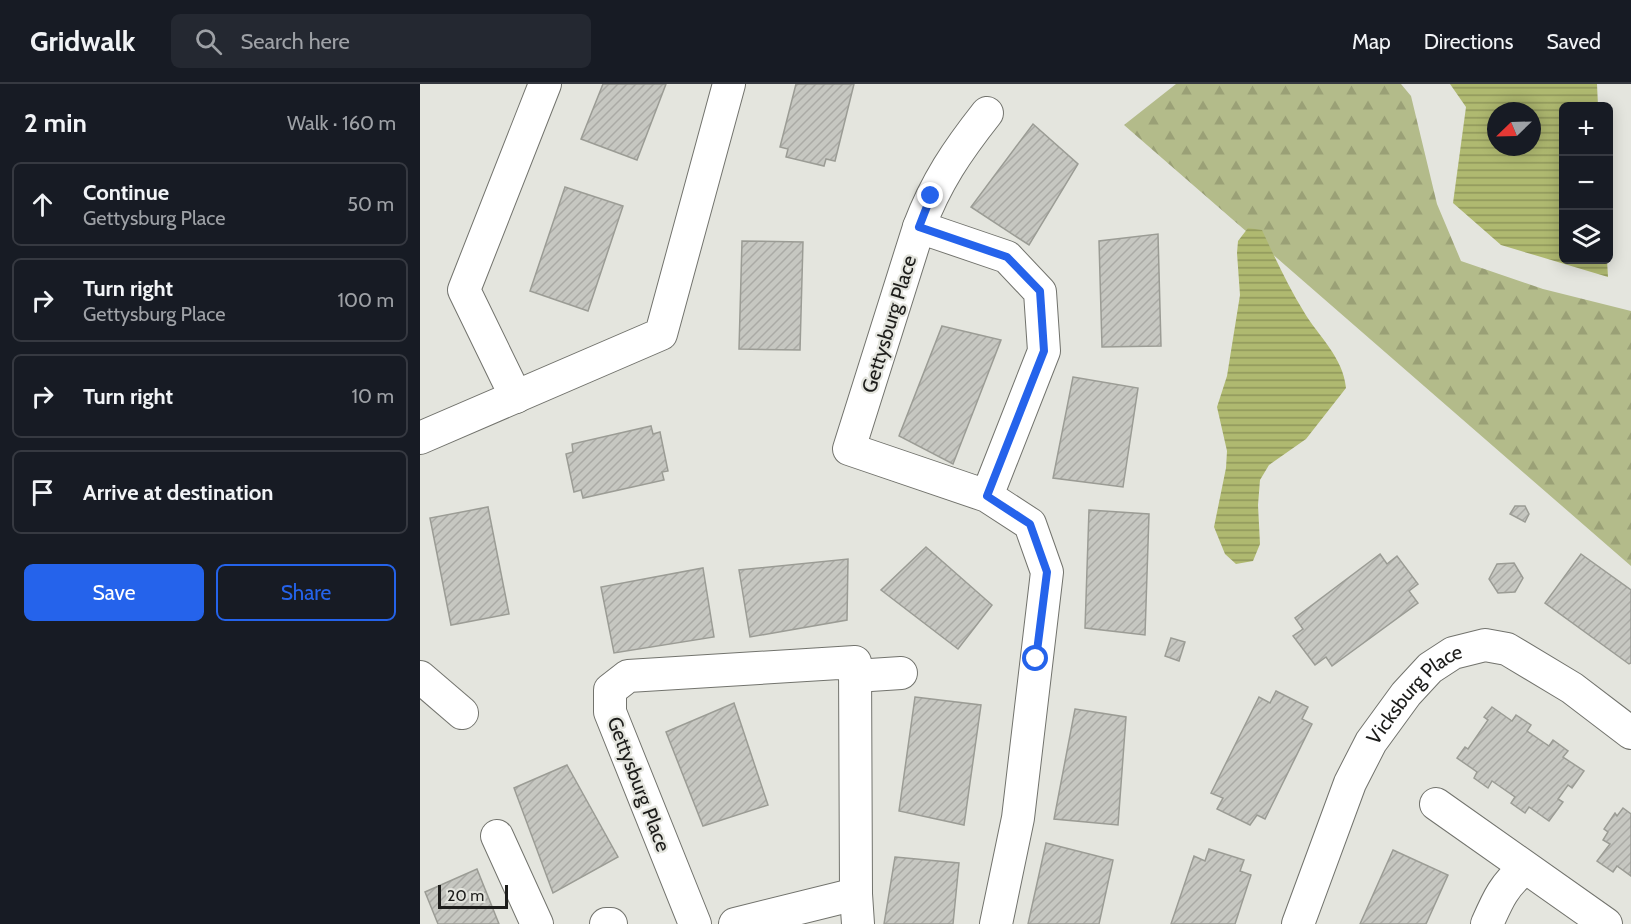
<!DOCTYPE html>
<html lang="en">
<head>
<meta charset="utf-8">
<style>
  :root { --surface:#171b24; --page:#242831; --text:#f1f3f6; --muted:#9ea1a6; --line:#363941; --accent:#2563eb }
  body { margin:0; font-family:Cabin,sans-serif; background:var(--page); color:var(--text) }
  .controls { position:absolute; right:18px; top:18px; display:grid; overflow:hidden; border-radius:9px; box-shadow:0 3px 15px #0003 }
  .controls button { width:54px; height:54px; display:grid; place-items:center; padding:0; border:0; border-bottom:2px solid var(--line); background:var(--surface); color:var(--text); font:30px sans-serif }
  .compass { position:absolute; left:1067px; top:18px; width:54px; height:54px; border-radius:50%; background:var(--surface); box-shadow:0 3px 15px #0003; rotate:247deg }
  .scale { position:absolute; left:18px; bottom:15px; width:70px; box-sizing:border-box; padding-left:6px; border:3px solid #1d1d1b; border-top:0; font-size:16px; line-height:21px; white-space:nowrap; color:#1d1d1b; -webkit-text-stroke:4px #e4e5de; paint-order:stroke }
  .stop { position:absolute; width:18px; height:18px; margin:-14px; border:4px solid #2563eb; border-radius:50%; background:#fff }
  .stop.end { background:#2563eb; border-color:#fff; box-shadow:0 2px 6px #0008 }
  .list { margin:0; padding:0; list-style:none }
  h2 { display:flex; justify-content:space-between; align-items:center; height:78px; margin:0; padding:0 24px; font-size:26px }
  h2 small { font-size:20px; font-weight:400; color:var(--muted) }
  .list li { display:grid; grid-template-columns:39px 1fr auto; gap:18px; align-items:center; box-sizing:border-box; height:84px; margin:0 12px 12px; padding:0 12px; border:2px solid var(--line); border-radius:9px }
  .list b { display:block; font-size:22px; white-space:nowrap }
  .list p { margin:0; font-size:20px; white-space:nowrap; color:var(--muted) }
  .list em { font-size:20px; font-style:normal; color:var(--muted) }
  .actions { display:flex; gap:12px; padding:18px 24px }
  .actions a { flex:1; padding:14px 0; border:2px solid var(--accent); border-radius:9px; text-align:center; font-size:21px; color:var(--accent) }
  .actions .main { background:var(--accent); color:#fff }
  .icon { flex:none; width:33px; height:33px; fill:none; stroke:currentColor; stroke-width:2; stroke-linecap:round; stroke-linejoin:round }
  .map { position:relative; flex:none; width:1211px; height:840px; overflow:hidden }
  header { display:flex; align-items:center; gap:36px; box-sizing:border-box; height:84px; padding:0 30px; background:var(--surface); border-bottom:2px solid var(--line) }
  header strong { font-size:28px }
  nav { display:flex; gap:33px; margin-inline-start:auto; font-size:21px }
  .search { width:420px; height:54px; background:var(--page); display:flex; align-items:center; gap:15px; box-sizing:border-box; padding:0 21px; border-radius:9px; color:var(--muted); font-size:22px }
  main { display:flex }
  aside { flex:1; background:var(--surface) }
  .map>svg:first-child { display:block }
  .forest { fill:url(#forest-firs) }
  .water { fill:url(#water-rules); fill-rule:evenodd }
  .building { fill:url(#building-hatch); stroke:#9b9c95; stroke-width:1.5 }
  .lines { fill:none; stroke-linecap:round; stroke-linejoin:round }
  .minor-casing { stroke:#72736d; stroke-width:34 }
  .minor { stroke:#fff; stroke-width:32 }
  .route { stroke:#2563eb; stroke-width:8 }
  .labels { text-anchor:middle; stroke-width:4.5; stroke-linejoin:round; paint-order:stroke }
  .street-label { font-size:20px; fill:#1d1d1b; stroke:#e4e5de }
</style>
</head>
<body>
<header>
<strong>Gridwalk</strong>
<div class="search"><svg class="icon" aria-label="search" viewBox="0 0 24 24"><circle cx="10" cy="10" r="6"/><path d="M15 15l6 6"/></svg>Search here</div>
<nav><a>Map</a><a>Directions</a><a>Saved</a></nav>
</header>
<main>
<aside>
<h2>2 min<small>Walk · 160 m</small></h2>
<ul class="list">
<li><svg class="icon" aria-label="ahead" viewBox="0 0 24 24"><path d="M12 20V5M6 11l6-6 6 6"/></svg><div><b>Continue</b><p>Gettysburg Place</p></div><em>50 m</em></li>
<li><svg class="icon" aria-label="right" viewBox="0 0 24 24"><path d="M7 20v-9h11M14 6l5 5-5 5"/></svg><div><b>Turn right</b><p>Gettysburg Place</p></div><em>100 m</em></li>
<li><svg class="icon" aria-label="right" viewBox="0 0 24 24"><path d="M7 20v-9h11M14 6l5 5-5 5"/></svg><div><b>Turn right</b></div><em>10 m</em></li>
<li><svg class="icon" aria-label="arrive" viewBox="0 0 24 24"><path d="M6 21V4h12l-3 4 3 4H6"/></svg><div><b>Arrive at destination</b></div></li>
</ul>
<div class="actions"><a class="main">Save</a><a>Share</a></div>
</aside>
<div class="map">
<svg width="1211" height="840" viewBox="0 0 1211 840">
  <defs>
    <pattern id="forest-firs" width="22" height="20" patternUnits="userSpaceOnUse" patternTransform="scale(1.5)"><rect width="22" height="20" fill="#b3bb8a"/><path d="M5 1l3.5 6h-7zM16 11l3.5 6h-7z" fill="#9aa076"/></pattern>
    <pattern id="water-rules" width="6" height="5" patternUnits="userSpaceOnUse" patternTransform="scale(1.5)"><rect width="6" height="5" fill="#afb970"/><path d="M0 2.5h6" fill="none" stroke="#8e965b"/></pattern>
    <pattern id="building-hatch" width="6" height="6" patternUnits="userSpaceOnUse" patternTransform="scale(1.5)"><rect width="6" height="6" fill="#c6c7c1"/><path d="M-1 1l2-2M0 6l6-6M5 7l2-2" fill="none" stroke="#aaaaa5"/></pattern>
  </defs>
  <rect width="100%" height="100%" fill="#e4e5de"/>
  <!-- forest -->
  <polygon class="forest" points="756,0 981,0 991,12 1017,120 1041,177 1123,205 1211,227 1211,482 704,41"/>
  <!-- water -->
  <g class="water">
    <path d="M 1030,0 L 1177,0 L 1178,22 L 1144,22 L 1144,176 L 1187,176 L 1188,193 L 1081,161 L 1033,119 L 1046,23 ZM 1076,27 L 1112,27 L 1112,63 L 1076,63 Z"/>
    <path d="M 828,144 L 842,146 C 855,174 868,202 884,228 C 899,253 923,273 926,304 L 886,355 L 849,381 L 840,396 L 838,421 L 840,460 L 833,477 L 816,480 L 805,470 L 794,443 L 806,384 L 807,367 L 797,323 L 807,292 L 820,211 L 817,169 L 818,157 Z"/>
  </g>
  <!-- building -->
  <g class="building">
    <polygon points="183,0 246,0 217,76 161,55"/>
    <polygon points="376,0 434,0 415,77 406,75 404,82 366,73 368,65 360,63"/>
    <polygon points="613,40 658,80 609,161 551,123"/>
    <polygon points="145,103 203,122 168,227 110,207"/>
    <polygon points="738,150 741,262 682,263 679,157"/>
    <polygon points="322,157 383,158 380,266 319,265"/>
    <polygon points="522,242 581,256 533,380 479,352"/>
    <polygon points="653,293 718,304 703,403 633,394"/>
    <polygon points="231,342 233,350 240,348 248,387 242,388 244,396 163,414 161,406 154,408 146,370 153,368 152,360"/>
    <polygon points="1095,422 1105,422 1109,430 1105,438 1090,430"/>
    <polygon points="68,423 89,530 31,541 10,434"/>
    <polygon points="669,426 729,430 725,551 665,544"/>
    <polygon points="506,463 572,521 538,565 461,506"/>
    <polygon points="960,470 967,480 977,472 998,500 989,507 998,519 912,582 906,573 895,581 873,552 883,545 875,534"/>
    <polygon points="1161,470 1211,506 1211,579 1209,580 1125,519"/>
    <polygon points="428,475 427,536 330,553 319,486"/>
    <polygon points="1094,479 1103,494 1095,508 1078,509 1069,495 1077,480"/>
    <polygon points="283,484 294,553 194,569 181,503"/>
    <polygon points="751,554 765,558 759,577 745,572"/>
    <polygon points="856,607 888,623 882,635 892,640 845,735 837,731 830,741 797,725 803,714 791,709 839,613 850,619"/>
    <polygon points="495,613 561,621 544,741 479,727"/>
    <polygon points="314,619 348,721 283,742 246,648"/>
    <polygon points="1072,623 1092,637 1096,631 1111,641 1107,647 1129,662 1133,656 1148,667 1143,673 1164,687 1152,704 1148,701 1138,715 1143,718 1129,737 1109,723 1105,729 1091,719 1095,713 1072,697 1068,704 1054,694 1057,688 1037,674 1045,663 1048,665 1068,636 1064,633"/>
    <polygon points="655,625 706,633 698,741 634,735"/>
    <polygon points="147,681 198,773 133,809 94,704"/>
    <polygon points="1203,724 1211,730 1211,792 1197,782 1193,788 1177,777 1190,760 1183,756 1188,748 1184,745 1195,729 1197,732"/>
    <polygon points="626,759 693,776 679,840 608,840"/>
    <polygon points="789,765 824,776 820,787 831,791 815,840 751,840 774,772 785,777"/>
    <polygon points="973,766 1028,791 1006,840 940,840"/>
    <polygon points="475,773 539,779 533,840 464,840"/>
    <polygon points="57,785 79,840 18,840 5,808"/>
  </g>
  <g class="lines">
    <defs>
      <g id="minor">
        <path d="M 499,143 C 516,98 537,67 567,29"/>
        <polyline points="96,313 44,206 125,0"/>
        <polyline points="0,354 241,250 309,0"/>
        <polyline points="567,412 624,267 620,208 587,173 499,143 429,365 567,412 610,440 627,488 598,734 576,840"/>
        <polyline points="435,592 481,589"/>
        <polyline points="0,593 42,629"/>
        <polyline points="1016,720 1186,840"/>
        <polyline points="77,752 117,840"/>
        <polyline points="186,840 191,840"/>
        <polyline points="275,840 190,628 190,606 208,592 435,578 436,810 438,840"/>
        <polyline points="315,840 436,810"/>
        <path id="s1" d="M 878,840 L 930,699 L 951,658 L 986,610 L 1010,584 L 1033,569 L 1065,561 L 1087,565 L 1152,604 L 1211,649"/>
        <path d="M 1067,840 C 1078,815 1084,801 1105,784"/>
      </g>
    </defs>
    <!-- minor casing -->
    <use href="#minor" class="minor-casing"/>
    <!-- minor -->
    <use href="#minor" class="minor"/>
  </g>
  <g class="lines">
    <!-- route -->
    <polyline class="route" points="511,112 499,143 587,173 620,207 624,267 567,412 610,440 627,488 616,575"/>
  </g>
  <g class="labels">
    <!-- street labels -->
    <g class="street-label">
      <text transform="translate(469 240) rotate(-73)" y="7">Gettysburg Place</text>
      <text dy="7" stroke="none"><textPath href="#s1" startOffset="262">Vicksburg Place</textPath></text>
      <text transform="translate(219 700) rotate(69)" y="7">Gettysburg Place</text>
    </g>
  </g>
</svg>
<div class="controls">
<button>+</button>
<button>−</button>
<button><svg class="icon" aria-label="layers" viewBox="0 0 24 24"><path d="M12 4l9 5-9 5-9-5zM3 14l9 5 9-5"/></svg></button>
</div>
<svg class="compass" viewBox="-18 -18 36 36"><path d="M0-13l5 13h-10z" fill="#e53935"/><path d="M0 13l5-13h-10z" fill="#9ea1a6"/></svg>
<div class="scale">20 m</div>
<div class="stop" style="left:616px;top:575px"></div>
<div class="stop end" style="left:511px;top:112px"></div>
</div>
</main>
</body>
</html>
